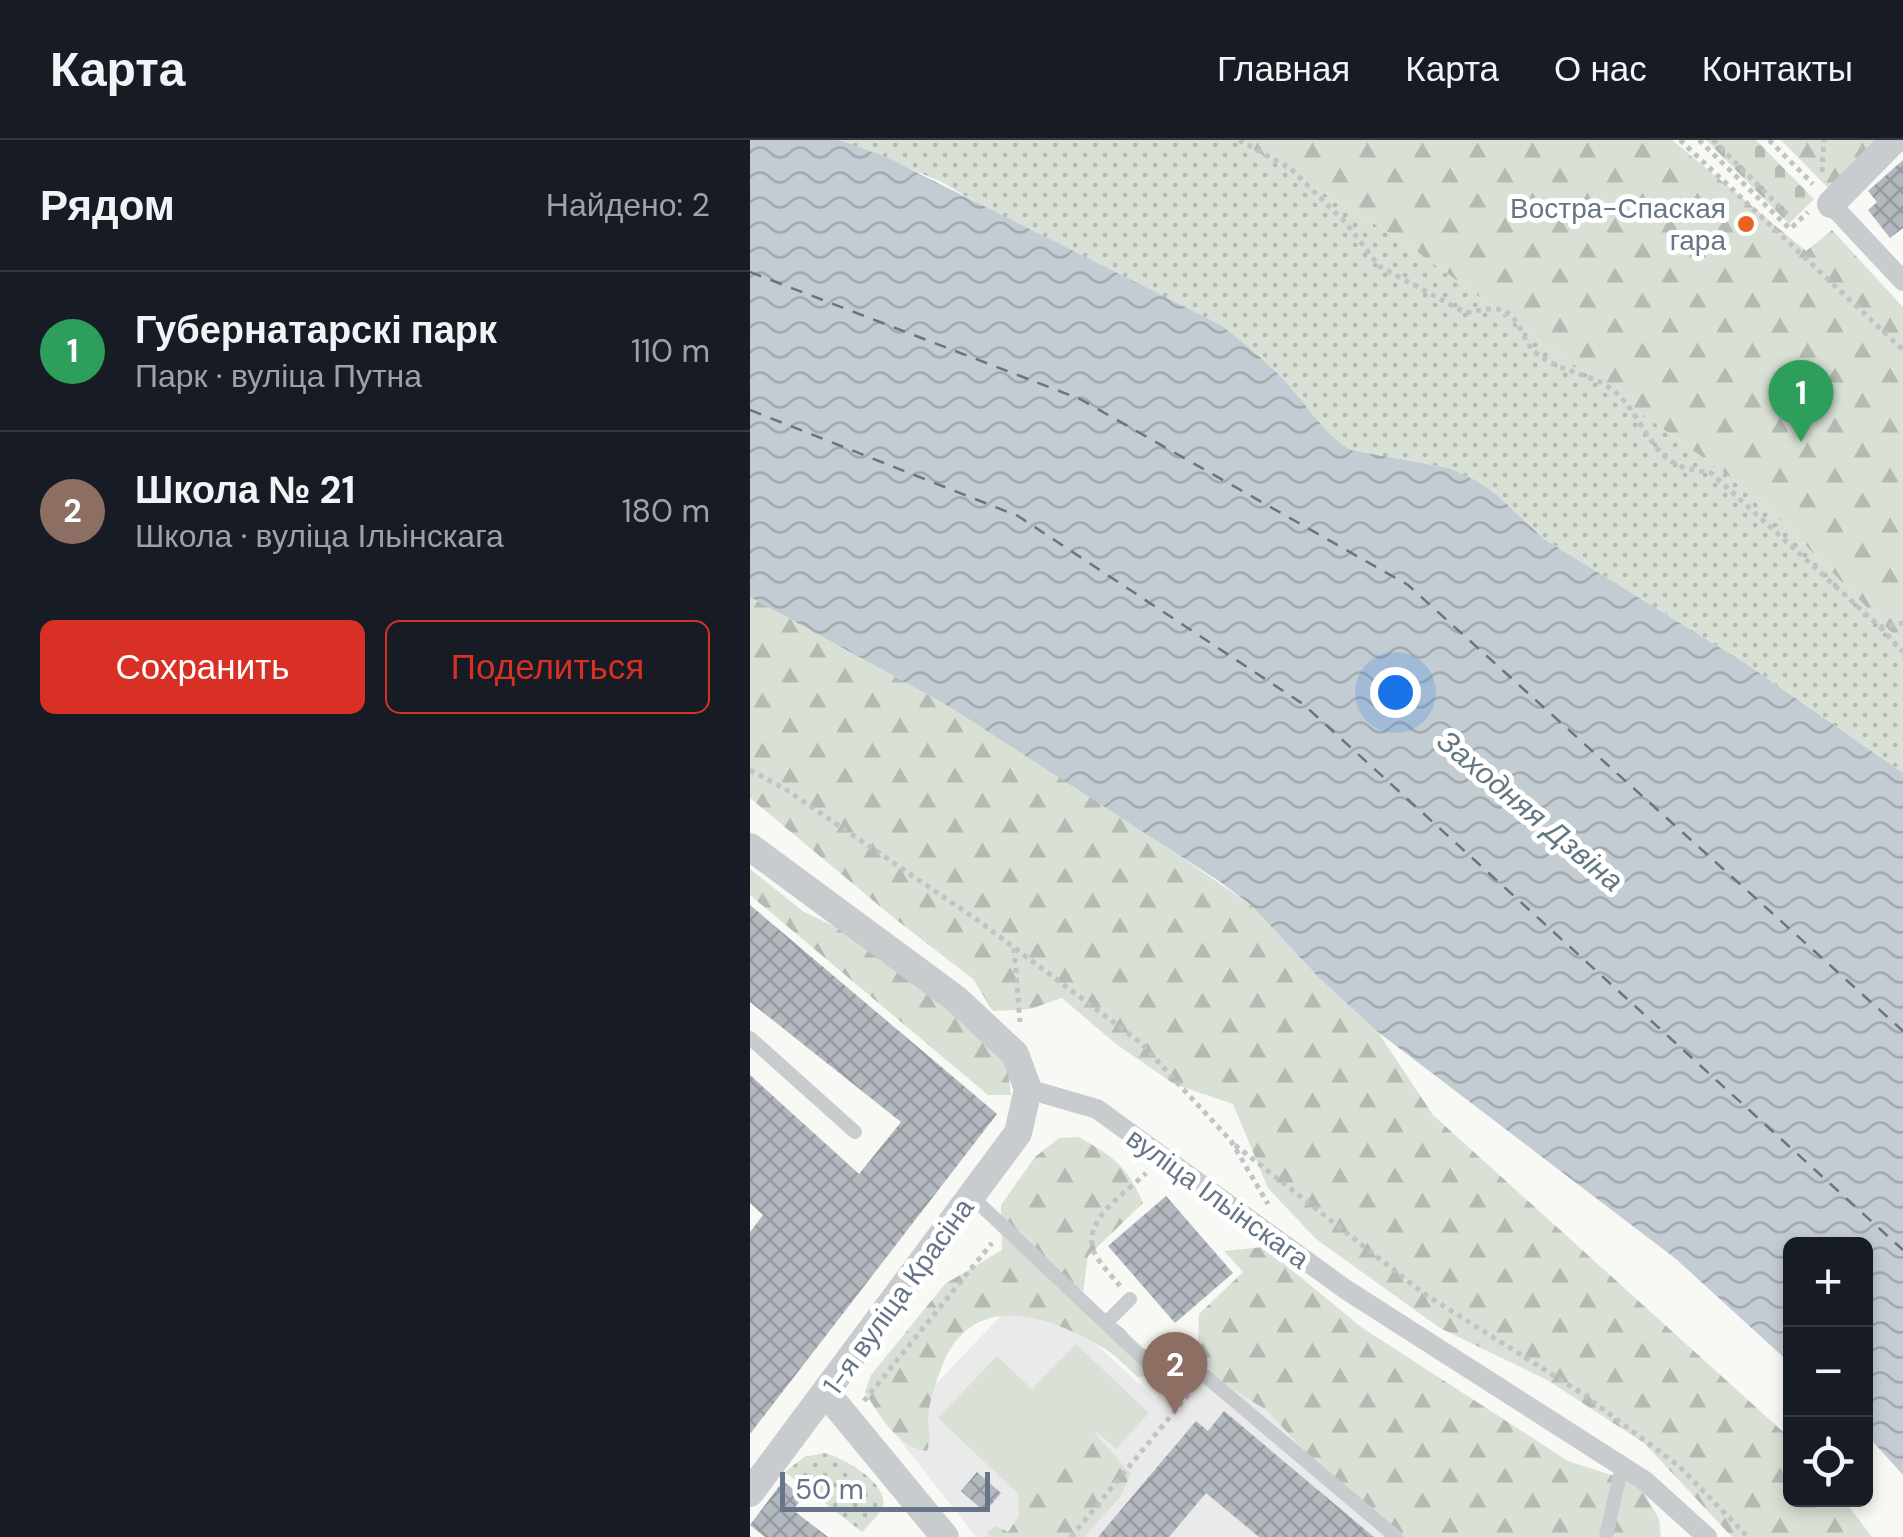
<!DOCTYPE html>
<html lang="ru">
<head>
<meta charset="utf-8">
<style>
  :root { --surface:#171b24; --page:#20242c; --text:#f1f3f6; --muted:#9ea1a6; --line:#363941; --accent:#d93025 }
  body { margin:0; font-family:"DM Sans",sans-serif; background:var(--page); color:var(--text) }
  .controls { position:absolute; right:30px; bottom:30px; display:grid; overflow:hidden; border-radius:15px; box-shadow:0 5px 15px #0003 }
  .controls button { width:90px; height:90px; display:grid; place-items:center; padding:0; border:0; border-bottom:2px solid var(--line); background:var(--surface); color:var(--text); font:50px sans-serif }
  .scale { position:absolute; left:30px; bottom:25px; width:210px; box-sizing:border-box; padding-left:10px; border:5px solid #667688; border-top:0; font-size:28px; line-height:35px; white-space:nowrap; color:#667688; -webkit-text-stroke:8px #fff; paint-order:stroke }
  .you { position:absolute; left:645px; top:552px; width:35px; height:35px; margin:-25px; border:8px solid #fff; border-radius:50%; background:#1a73e8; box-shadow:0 0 0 15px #1a73e833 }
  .badge { display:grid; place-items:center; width:65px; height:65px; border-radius:50%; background:var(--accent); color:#fff; font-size:32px; font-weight:700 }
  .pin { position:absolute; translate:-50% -82px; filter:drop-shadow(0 2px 5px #0008) }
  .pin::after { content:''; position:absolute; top:52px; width:35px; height:30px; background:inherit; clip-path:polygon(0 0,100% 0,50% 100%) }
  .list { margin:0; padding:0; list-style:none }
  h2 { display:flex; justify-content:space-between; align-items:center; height:130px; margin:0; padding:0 40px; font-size:42px }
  h2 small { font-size:32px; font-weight:400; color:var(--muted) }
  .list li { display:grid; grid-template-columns:65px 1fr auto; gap:30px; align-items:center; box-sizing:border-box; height:160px; padding:0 40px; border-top:2px solid var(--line) }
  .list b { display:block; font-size:38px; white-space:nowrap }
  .list p { margin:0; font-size:32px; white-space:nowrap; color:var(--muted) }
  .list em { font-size:32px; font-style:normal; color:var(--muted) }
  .actions { display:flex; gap:20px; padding:30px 40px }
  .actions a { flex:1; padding:22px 0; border:2px solid var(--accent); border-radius:15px; text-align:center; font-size:35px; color:var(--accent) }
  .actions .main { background:var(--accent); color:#fff }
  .icon { flex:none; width:55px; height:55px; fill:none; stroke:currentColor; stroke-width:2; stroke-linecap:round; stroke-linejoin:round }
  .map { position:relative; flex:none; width:1153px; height:1397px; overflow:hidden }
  header { display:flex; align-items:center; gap:60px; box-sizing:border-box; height:140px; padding:0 50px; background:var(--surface); border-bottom:2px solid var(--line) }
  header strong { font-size:48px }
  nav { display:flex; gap:55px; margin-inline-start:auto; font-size:35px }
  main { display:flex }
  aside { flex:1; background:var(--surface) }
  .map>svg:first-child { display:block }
  .built { fill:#e9eae9 }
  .green { fill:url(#green-dots) }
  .forest { fill:url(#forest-firs) }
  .cemetery { fill:url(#cemetery-stones) }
  .pitch { fill:#d9e1d6 }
  .water { fill:url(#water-waves) }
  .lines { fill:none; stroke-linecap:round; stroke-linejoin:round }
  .ferry { stroke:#627783; stroke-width:2.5; stroke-dasharray:12 10; stroke-linecap:butt }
  .building { fill:url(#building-cross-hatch) }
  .path { stroke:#c2c3c6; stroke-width:5; stroke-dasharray:5 5; stroke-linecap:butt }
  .service { stroke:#c8cccf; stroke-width:14 }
  .pedestrian { stroke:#c8cccf; stroke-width:20 }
  .minor { stroke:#c8cccf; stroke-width:28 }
  .poi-dot { fill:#ec6321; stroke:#fff; stroke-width:4 }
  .labels { text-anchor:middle; stroke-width:10; stroke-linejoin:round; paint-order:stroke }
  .poi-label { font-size:28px; fill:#667688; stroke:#fff; text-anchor:end }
  .street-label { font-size:28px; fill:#667688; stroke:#fff }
  .water-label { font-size:30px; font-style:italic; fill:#627783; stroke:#fff }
</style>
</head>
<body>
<header>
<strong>Карта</strong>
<nav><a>Главная</a><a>Карта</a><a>О нас</a><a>Контакты</a></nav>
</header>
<main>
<aside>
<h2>Рядом<small>Найдено: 2</small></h2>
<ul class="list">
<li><span class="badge" style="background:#2e9e5b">1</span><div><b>Губернатарскі парк</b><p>Парк · вуліца Путна</p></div><em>110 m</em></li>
<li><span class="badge" style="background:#8d6e63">2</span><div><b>Школа № 21</b><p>Школа · вуліца Ільінскага</p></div><em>180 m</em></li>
</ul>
<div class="actions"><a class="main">Сохранить</a><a>Поделиться</a></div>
</aside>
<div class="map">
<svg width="1153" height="1397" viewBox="0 0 1153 1397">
  <defs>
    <pattern id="green-dots" width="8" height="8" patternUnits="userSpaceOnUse" patternTransform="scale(2.5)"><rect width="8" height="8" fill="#d9e1d6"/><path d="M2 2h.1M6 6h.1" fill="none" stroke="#b4bbb3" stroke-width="1.8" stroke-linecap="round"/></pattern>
    <pattern id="forest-firs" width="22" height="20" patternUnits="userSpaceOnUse" patternTransform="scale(2.5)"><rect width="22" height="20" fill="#d9e1d6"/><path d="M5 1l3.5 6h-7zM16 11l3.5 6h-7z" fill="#b4bbb3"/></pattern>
    <pattern id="cemetery-stones" width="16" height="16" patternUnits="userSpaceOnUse" patternTransform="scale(2.5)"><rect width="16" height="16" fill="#d9e1d6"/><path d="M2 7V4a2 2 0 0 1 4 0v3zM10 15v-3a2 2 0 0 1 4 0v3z" fill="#b4bbb3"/></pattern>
    <pattern id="water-waves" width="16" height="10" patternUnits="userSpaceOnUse" patternTransform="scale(2.5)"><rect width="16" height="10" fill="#c3ccd2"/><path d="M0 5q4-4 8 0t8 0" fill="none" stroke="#a2aab0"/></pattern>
    <pattern id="building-cross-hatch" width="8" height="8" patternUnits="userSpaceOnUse" patternTransform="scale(2.5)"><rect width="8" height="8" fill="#b1b8be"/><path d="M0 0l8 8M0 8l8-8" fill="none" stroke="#949aa0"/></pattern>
  </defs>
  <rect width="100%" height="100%" fill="#f8f8f5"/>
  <!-- built -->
  <polygon class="built" points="532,1135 835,1397 226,1397 142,1290 281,1144 405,1259"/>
  <!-- green -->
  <g class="green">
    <path d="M 89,0 L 488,0 L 652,101 L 1009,358 L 1153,504 L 1153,633 L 998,525 L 794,399 L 746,354 L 699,328 L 601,310 C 573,293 558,266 536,242 C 516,221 494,203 471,185 L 241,71 L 190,41 Z"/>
    <path d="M 74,1313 C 92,1317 139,1343 133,1366 C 130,1375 118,1385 112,1392 L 35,1332 L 54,1317 Z"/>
  </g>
  <!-- forest -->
  <g class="forest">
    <polygon points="488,0 922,0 1056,111 1082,90 1153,167 1153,504 1009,358 652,101"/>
    <polygon points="1031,0 1137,0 1081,51"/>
    <polygon points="0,457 200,567 372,676 502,766 570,839 628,892 683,975 1040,1298 1040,1360 1094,1360 1122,1397 982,1397 894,1303 797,1240 690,1188 566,1099 518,1048 483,964 424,944 366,904 312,858 280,869 243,871 223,839 144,778 0,658"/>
    <polygon points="0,729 54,772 105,796 202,866 257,922 261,955 238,955 0,755"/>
    <path d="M 328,997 C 362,1015 378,1027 393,1063 L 338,1116 L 332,1160 L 371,1187 L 400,1214 L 399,1236 L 388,1237 C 376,1227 365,1214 352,1207 C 296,1174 220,1149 191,1229 C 185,1244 178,1265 178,1281 C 179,1293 181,1299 177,1311 C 148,1308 129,1275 115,1252 L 121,1235 L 195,1144 L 252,1110 L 251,1065 L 285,1017 L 309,998 Z"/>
    <polygon points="514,1107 611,1187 818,1321 889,1344 909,1379 911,1397 649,1397 570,1328 518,1271 466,1239 448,1206 449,1174 493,1132 474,1111"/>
    <polygon points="336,1283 381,1334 370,1357 334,1397 240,1397 237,1393 246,1386 258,1392 269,1376 268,1330"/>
  </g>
  <!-- cemetery -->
  <polygon class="cemetery" points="956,0 1006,0 1064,59 1039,84"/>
  <!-- pitch -->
  <polygon class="pitch" points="326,1204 399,1273 366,1309 346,1291 278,1363 188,1278 247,1216 282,1249"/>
  <!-- water -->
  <path class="water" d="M 0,0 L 89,0 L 136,17 L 471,185 C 494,203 516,221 536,242 C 558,266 573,293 601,310 L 699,328 L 727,341 L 746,354 L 794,399 L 998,525 L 1153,633 L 1153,1335 L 1116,1294 L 1116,1104 L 1040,1104 L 1040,1223 L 926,1119 L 628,892 L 570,839 L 502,766 L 469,741 L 200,567 L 0,457 Z"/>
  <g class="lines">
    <!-- ferry -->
    <g class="ferry">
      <polyline points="0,132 330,259 658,445 1153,891"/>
      <polyline points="0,270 268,376 553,564 1153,1110"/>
    </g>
  </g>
  <!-- building -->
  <g class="building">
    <polygon points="1153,20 1153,88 1140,98 1118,70 1127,62 1118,51"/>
    <polygon points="0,765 247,974 0,1294 0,1092 13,1075 0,1063 0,935 109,1034 151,982 0,862"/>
    <polygon points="416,1056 483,1133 425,1183 358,1106"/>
    <polygon points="474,1271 624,1397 509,1397 456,1353 419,1397 348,1397 446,1281 458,1291"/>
    <polygon points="227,1332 251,1353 235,1372 211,1351"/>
    <polygon points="33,1341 53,1357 43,1370 78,1397 15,1397 0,1385"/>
  </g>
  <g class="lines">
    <!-- path -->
    <g class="path">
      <path d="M 489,0 L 541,29 L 596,83 L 629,126 L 716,173 C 746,167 758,163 773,194 C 777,202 780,208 786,213 C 808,231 834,232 857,246 C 889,265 896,312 930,326 C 939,330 951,331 961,333 L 1130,487 L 1153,483"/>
      <polyline points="930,0 1153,210"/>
      <polyline points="949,0 1040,89 1058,72"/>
      <polyline points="963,0 1039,76"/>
      <polyline points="1019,0 1063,44"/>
      <polyline points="1072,32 1074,0"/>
      <polyline points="1130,487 1153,512"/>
      <polyline points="0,630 35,649 226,779 391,903 481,1001 518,1064"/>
      <polyline points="264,808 270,882"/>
      <polyline points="485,1005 673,1153 833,1254 930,1327 998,1397"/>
      <path d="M 370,1146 C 362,1136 351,1125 345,1114 C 329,1081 376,1053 396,1033"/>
      <polyline points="415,1240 434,1260"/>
      <polyline points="114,1261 242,1103"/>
      <polyline points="321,1397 443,1249"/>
    </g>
    <!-- service -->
    <g class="service">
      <polyline points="0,898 105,992"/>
      <polyline points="221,1056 401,1226"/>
      <polyline points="356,1183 380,1159"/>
      <polyline points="454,1235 646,1397"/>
      <polyline points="856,1397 872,1325"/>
    </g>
    <!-- pedestrian -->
    <g class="pedestrian">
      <polyline points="1081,64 1153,141"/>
      <polyline points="278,949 347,969 595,1149 895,1341 957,1397"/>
    </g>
    <!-- minor -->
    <g class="minor">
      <polyline points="1081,64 1144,0"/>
      <polyline points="0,707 206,859 265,914 278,949 268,993 0,1353"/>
      <polyline points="77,1254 195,1397"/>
    </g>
  </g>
  <!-- markers -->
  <circle class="poi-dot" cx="996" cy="84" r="10"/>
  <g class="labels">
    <!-- poi labels -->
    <g class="poi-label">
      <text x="976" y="78">Востра-Спаская<tspan x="976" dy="32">гара</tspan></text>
    </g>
    <!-- street labels -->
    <g class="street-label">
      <text transform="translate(468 1058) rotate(36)" y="10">вуліца Ільінскага</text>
      <text transform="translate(148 1156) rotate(-54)" y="10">1-я вуліца Красіна</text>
    </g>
    <!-- water labels -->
    <g class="water-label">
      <text transform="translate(780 671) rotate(40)" y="10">Заходняя Дзвіна</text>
    </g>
  </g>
</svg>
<div class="controls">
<button>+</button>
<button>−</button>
<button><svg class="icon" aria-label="locate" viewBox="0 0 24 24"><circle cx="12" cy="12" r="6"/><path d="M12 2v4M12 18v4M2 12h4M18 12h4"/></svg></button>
</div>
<div class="scale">50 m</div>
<div class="you"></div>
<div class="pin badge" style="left:1051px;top:302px;background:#2e9e5b">1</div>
<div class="pin badge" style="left:425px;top:1274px;background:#8d6e63">2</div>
</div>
</main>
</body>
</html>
